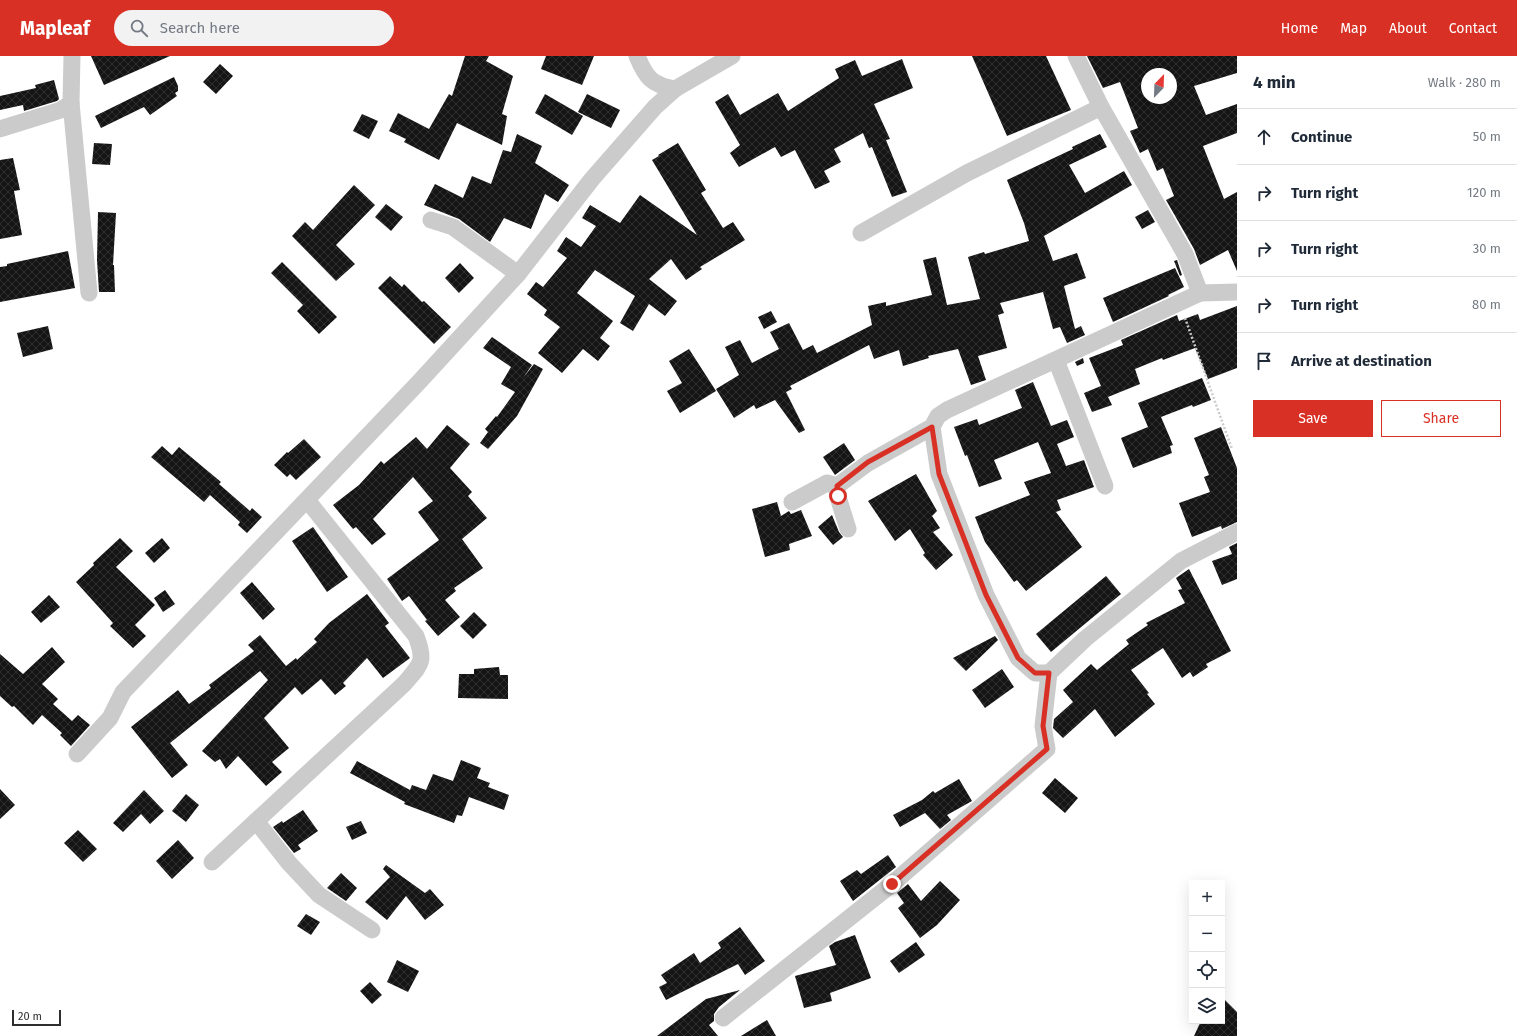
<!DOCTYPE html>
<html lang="en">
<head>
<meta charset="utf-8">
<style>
  :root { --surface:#fff; --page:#f2f2f3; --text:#1f2937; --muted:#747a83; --line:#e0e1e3; --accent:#d93025 }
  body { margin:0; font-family:"Fira Sans",sans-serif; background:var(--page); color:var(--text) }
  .controls { position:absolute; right:12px; bottom:12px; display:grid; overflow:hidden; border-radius:0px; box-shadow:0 4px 16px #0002 }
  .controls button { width:36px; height:36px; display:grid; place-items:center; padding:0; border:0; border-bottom:1px solid var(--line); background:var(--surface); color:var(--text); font:20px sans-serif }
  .compass { position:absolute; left:1141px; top:12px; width:36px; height:36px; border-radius:50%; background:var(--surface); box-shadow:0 4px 16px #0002; rotate:23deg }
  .scale { position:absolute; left:12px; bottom:10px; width:49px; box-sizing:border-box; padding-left:4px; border:2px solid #2e2e2e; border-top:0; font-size:11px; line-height:14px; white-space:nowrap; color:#2e2e2e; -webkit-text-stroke:3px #fff; paint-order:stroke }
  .stop { position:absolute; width:12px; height:12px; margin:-9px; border:3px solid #d93025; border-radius:50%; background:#fff }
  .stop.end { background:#d93025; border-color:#fff; box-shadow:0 1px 4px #0008 }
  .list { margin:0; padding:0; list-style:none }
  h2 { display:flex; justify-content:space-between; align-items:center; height:52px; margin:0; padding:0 16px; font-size:17px }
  h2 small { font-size:13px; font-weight:400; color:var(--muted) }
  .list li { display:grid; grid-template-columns:26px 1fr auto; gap:12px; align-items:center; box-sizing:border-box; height:56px; padding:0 16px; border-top:1px solid var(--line) }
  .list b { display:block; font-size:15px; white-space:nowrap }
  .list em { font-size:13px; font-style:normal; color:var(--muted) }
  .actions { display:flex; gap:8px; padding:12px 16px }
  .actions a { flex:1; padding:9px 0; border:1px solid var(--accent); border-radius:0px; text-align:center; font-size:14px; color:var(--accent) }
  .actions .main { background:var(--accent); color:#fff }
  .icon { flex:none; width:22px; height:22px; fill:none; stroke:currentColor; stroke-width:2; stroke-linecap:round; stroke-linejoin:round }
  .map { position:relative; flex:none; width:1237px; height:980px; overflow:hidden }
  header { display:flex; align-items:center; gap:24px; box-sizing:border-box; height:56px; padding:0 20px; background:var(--accent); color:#fff }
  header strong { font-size:19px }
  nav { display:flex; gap:22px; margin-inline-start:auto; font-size:14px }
  .search { width:280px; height:36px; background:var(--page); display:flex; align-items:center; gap:10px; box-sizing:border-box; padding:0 14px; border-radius:22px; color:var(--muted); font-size:15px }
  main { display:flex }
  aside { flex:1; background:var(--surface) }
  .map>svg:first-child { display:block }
  .building { fill:url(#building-cross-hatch); fill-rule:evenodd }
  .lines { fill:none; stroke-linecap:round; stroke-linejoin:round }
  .path { stroke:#cbcbcb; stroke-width:2.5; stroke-dasharray:2 2; stroke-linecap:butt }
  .minor { stroke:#cbcbcb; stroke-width:17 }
  .route { stroke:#d93025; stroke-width:5 }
</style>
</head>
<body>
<header>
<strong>Mapleaf</strong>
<div class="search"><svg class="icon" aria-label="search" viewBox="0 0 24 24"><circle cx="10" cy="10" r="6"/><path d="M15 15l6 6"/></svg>Search here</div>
<nav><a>Home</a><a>Map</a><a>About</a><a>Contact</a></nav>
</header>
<main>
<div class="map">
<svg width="1237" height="980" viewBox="0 0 1237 980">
  <defs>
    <pattern id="building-cross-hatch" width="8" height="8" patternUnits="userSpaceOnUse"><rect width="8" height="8" fill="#151515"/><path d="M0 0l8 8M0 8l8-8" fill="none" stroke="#2f2f2f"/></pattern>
  </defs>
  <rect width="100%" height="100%" fill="#fff"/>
  <!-- building -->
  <g class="building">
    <polygon points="91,0 170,0 104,29"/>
    <polygon points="465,0 489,0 486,5 513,20 502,58 507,60 502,89 457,67 439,104 404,86 406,83 389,75 398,57 429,73 449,38 452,40"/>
    <polygon points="546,0 594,0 582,29 541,13"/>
    <polygon points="972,0 1046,0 1071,54 1007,80"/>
    <path d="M 1087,0 L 1237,0 L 1237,17 L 1194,30 L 1206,59 L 1237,48 L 1237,77 L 1203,90 L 1224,143 L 1237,136 L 1237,215 L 1228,194 L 1200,209 L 1194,193 L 1166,144 L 1174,140 L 1163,112 L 1157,115 L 1148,93 L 1140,97 L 1130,75 L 1138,72 L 1120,26 L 1103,32 ZM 1147,18 L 1171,18 L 1171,42 L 1147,42 Z"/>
    <polygon points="902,3 913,32 874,48 890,83 886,84 907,136 892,141 872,91 869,92 863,77 834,93 841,106 824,115 830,126 815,133 795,94 781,101 775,91 739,111 730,97 740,89 715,46 728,38 740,59 778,37 788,55 839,22 835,13 855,4 862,20"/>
    <polygon points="220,8 233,20 216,38 203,26"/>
    <polygon points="174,21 178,30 178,35 175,37 177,40 150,59 144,51 101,72 95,60"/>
    <polygon points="54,24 59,43 57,45 24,55 23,49 0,54 0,40 36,32 35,29"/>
    <polygon points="545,38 583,60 572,79 535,57"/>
    <polygon points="587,38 620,54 611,72 578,56"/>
    <polygon points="362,58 378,65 369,83 353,75"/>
    <polygon points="517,78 542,90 535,107 569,129 558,146 545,138 531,173 504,162 490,186 459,163 424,149 435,128 463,142 472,120 491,128 503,94 511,96"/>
    <polygon points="1100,78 1107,91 1069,109 1085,137 1124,115 1132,129 1044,180 1053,205 1077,197 1086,222 1064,230 1075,273 1081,270 1085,279 1067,287 1060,271 1053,273 1043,236 1000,247 1004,257 998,259 1007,292 978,300 986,324 971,329 958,293 928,300 929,302 903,310 899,294 874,303 869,289 790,330 792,333 786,336 805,374 799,377 775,344 756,353 754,349 734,362 716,333 739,319 725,291 740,284 752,307 779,293 770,276 789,267 803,294 813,289 817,297 872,269 868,250 886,246 886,250 932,239 923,204 936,201 947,249 980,243 968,201 984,196 985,198 1029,185 1024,167 1007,124 1073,93 1072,91"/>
    <polygon points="94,87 112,88 110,109 92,108"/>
    <polygon points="678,87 706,134 701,137 723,172 733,166 745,184 700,211 702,213 686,224 671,203 649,223 677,245 665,260 649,248 633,275 620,267 635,240 595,214 577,237 613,265 600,282 610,290 598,305 583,293 562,317 538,297 560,271 544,259 547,254 527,238 536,226 543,231 567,202 557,195 566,181 581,191 596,170 582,162 590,149 620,167 640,139 697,179 652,104 659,100 658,99"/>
    <polygon points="13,102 20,134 14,135 22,179 0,183 0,104"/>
    <polygon points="354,129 375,149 336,189 355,208 336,225 292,180 305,166 313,174"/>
    <polygon points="386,148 403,161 391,175 375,161"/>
    <polygon points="1148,154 1155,166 1142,173 1135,161"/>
    <polygon points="98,156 116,157 113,209 114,209 115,236 99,236 97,204"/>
    <polygon points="68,195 75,232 0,246 0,211 7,210 7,208"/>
    <polygon points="1177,204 1182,219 1180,220 1174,205"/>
    <polygon points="282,206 337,261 319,278 297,255 303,249 271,217"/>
    <polygon points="460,207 474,222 459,237 445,222"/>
    <polygon points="1175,212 1184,231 1168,239 1169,240 1113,266 1103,242"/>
    <polygon points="390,220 402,231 404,228 422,246 424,245 451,271 434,288 378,232"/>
    <polygon points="1237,250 1237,312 1208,323 1195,292 1163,304 1162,302 1135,313 1140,328 1108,341 1112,349 1092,356 1084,337 1101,330 1089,302 1123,289 1121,284 1177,259 1179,265 1198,258 1200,264"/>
    <polygon points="771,255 777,266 764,273 758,261"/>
    <polygon points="48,270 53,293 23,301 17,277"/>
    <polygon points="492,281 532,309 523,322 534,308 543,313 517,360 488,393 480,387 488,376 485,373 496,360 497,361 515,336 501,328 511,311 483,292"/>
    <polygon points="689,293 716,335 680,357 667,335 682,327 669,305"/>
    <polygon points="1083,302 1084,307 1077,310 1075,306"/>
    <polygon points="1202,322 1211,344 1193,351 1192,349 1161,361 1173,389 1170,390 1172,397 1133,412 1121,382 1148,371 1138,347"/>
    <polygon points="1033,326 1051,370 1067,364 1074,381 1057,388 1066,410 1084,404 1094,431 1057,444 1061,454 1056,456 1082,491 1026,535 1017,524 1014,526 985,486 975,461 1030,439 1024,426 1051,417 1038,386 994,404 1002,423 979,431 967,399 965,400 954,371 977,363 979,369 1022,352 1015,334"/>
    <polygon points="447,369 470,388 450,412 472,436 468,440 487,462 462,483 483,512 454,532 456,535 445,544 460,561 438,580 425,565 427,564 409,540 402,545 387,523 439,484 418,456 433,445 413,421 373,463 386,478 372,489 356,471 353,473 333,449 359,429 381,405 384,408 416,381 427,393"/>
    <polygon points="1221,371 1237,412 1237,466 1222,473 1221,470 1192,481 1179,447 1210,436 1204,421 1209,419 1194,382"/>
    <polygon points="304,383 321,401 296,424 290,418 287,421 274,409 287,396 288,397"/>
    <polygon points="844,387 855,404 835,419 823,401"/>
    <polygon points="162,390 172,399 179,391 221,426 219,428 250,455 252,452 262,461 247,477 238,469 240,466 210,439 204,446 151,401"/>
    <polygon points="916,418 937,455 932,460 940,472 933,476 953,499 936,514 923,499 925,497 910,473 895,485 868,445"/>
    <polygon points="777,446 781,460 789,455 791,458 801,454 812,480 789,488 790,494 765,501 752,453"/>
    <polygon points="832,459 839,476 843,481 833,489 818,471"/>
    <polygon points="313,471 348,521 327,536 292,485"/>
    <polygon points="120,482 133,495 116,511 155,549 135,569 146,580 133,592 110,570 113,567 76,526 94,509 93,507"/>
    <polygon points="162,482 170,492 154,507 145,497"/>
    <polygon points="1237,487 1237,523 1222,529 1212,505 1232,498 1229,491"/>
    <polygon points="1189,513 1231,595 1206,608 1208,611 1193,621 1190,616 1182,622 1163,592 1131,614 1149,637 1147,638 1155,648 1115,681 1095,653 1063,682 1053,672 1054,663 1073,646 1063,634 1091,608 1097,614 1129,588 1126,584 1148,569 1146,567 1185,547 1178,534 1182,533 1176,522"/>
    <polygon points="1106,520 1121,538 1051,596 1036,578"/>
    <polygon points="252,526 275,553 263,564 240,537"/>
    <polygon points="165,534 175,548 163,556 154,542"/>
    <polygon points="367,538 389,567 385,570 410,602 383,622 367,602 343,627 346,630 335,639 321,623 302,639 295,631 264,662 289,692 272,706 282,716 266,730 238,700 226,713 220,703 215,706 202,695 268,624 260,615 170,687 188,709 172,722 131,671 178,634 189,648 211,632 209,629 254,595 248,589 260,579 286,610 296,602 297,604 317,586 314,583 329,567"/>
    <polygon points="49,539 60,551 41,567 31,556"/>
    <polygon points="474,556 487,569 473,583 460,570"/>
    <polygon points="995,580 998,584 966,615 953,602"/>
    <polygon points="52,591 65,606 42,628 58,643 53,648 72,665 78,659 90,669 71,690 60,679 62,677 42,659 33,669 14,650 12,651 0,640 0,598 23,618"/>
    <polygon points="499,611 500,619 508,619 508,643 458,642 459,618 474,618 474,613"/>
    <polygon points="1002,613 1014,631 985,652 972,634"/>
    <polygon points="461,704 481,712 477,722 490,727 488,731 509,739 504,754 469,741 462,760 457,759 454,767 404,748 405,746 350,717 357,705 410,734 412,729 426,734 433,718 453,725"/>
    <polygon points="1055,722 1078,742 1065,757 1042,737"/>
    <polygon points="959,723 972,745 947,759 951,764 940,773 925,757 900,771 893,759 922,744 933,735 935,737"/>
    <polygon points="0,733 15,749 0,763"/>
    <polygon points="144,734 164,755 150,768 141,758 123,776 113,767"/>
    <polygon points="186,738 199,749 186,766 172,755"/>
    <polygon points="303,754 318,775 298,789 301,793 294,797 273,771 282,765 283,767"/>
    <polygon points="361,765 367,777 352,784 346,771"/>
    <polygon points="78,774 97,793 83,806 64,787"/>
    <polygon points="178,784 194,802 172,823 156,805"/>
    <polygon points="888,799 896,811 853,845 840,825 857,814 861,818"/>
    <polygon points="386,809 425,837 430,833 444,849 425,864 406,840 387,864 365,846 390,821 383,813"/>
    <polygon points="341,817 357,832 346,845 327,832"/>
    <polygon points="940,825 960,844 937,869 920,882 898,852 904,847 897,837 908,828 921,845"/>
    <polygon points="306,858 320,866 311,879 297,870"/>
    <polygon points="740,871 765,905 745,919 738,908 666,944 659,931 667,927 661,919 694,897 700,907 721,892 718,887"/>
    <polygon points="855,879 871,922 830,937 832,945 804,952 795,920 836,909 829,890 835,886"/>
    <polygon points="916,886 925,899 899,917 890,905"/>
    <polygon points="397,904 419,915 408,936 387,926"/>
    <polygon points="370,926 382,939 372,948 360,935"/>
    <polygon points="740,934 719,951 714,958 714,965 709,969 718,980 657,980 706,943"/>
    <polygon points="1222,941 1237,956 1237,980 1194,980 1201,965 1222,965"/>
    <polygon points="767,964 776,980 741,980"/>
  </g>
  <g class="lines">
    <!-- path -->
    <polyline class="path" points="1185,262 1232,393"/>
    <!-- minor -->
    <g class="minor">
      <path d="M 637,0 C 646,22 652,29 675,33"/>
      <polyline points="1076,0 1101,51 1185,198 1200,237"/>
      <polyline points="71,47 89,237"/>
      <polyline points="0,73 61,54 71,47 72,0"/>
      <polyline points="431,164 453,171 518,218"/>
      <polyline points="861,177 967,117 1101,51"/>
      <polyline points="1056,304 1105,430"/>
      <polyline points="792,446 827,427 837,430"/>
      <polyline points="848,473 838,441 837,430 868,407 932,371"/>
      <polyline points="1049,617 1035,617 1018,602 986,539 939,418 932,371 938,360 947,354 1200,237 1237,236"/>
      <polyline points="77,698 110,662 123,636 420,325 518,218 592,123 655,51 675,33 732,0"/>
      <polyline points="256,765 289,807 319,839 372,874"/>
      <path d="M 212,806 L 404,628 C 421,608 426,606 416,580 L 307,444"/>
      <polyline points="723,962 892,828 1047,693 1043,670 1049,617 1085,583 1181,505 1237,476"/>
    </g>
  </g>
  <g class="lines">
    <!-- route -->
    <polyline class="route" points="838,440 837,430 868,406 932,371 939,418 986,539 1018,602 1035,617 1049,617 1043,670 1047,693 892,828"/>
  </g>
</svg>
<div class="controls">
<button>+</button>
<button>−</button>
<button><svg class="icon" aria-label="locate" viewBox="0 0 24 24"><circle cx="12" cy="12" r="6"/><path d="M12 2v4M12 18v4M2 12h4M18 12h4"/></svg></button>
<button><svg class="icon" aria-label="layers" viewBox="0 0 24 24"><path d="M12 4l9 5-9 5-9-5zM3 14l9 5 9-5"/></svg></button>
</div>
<svg class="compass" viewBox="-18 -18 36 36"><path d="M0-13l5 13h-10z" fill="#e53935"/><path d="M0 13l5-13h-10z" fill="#747a83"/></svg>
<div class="scale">20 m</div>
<div class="stop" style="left:838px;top:440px"></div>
<div class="stop end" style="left:892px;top:828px"></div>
</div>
<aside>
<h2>4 min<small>Walk · 280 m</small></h2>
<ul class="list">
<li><svg class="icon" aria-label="ahead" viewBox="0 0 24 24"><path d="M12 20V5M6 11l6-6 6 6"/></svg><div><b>Continue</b></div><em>50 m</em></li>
<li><svg class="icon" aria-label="right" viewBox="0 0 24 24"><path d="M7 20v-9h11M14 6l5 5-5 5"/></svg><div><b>Turn right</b></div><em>120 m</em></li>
<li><svg class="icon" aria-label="right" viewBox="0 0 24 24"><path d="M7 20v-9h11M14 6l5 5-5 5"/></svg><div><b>Turn right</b></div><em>30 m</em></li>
<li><svg class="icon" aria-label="right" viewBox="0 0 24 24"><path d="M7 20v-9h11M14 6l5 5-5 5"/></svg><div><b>Turn right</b></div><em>80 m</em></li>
<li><svg class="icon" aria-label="arrive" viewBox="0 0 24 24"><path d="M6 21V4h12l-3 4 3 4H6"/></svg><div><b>Arrive at destination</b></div></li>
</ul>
<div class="actions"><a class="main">Save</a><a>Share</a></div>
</aside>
</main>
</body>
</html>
